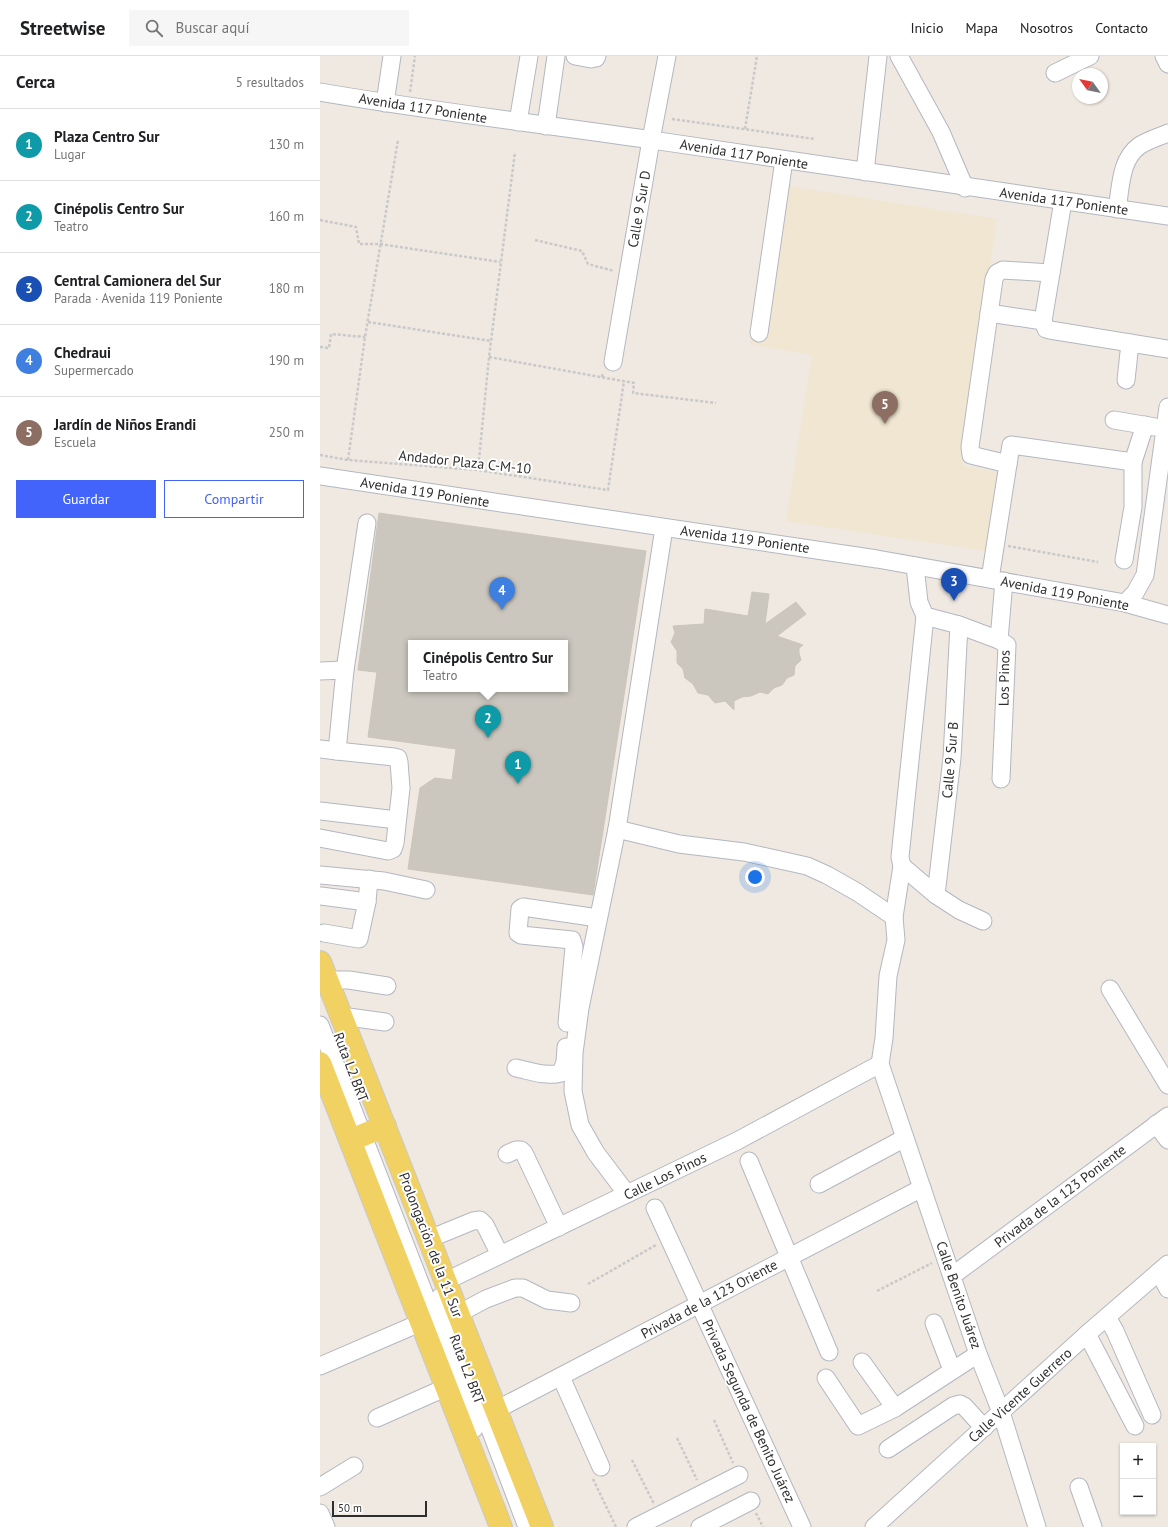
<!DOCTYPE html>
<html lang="es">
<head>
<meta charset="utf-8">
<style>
  :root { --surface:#fff; --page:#f6f6f6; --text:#202124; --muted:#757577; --line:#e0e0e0; --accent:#4264fb }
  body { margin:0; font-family:"PT Sans",sans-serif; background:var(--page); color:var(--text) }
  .controls { position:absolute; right:12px; bottom:12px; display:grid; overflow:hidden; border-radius:0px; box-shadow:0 1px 3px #0004 }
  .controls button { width:36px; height:36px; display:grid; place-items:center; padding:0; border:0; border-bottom:1px solid var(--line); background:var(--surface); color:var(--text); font:20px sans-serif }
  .compass { position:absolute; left:752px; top:12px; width:36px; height:36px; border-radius:50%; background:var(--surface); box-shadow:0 1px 3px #0004; rotate:303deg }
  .scale { position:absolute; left:12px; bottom:10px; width:95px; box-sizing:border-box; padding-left:4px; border:2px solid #2e2e2e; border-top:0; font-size:11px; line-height:14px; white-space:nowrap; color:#2e2e2e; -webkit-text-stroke:3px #fff; paint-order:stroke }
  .you { position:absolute; left:435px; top:821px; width:14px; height:14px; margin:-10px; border:3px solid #fff; border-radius:50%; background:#1a73e8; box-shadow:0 0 0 6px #1a73e833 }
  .badge { display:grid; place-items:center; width:26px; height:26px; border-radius:50%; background:var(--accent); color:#fff; font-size:13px; font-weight:700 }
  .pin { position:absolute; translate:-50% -33px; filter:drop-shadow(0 1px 2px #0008) }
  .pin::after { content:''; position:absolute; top:21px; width:14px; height:12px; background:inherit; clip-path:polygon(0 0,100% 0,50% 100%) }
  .popup { position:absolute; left:88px; top:584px; width:160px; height:52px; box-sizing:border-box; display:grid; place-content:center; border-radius:0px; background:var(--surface); filter:drop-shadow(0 1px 3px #0005); font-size:13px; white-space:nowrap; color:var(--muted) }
  .popup b { font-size:15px; color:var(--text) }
  .popup::after { content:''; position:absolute; left:50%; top:100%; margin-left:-8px; border:8px solid transparent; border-top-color:var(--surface) }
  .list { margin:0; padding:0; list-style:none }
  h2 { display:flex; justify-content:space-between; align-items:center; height:52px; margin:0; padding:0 16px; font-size:17px }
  h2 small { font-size:13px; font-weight:400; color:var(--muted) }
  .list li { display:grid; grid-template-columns:26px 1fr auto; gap:12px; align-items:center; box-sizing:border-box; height:72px; padding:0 16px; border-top:1px solid var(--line) }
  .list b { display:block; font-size:15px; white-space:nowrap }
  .list p { margin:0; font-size:13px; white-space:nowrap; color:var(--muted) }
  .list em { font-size:13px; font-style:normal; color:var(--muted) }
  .actions { display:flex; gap:8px; padding:12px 16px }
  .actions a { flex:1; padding:9px 0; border:1px solid var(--accent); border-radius:0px; text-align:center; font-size:14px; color:var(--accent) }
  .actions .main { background:var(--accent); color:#fff }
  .icon { flex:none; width:22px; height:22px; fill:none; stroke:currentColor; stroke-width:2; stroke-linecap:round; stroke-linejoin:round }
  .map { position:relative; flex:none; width:848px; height:1471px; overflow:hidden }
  header { display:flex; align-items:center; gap:24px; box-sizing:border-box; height:56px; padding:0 20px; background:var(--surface); border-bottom:1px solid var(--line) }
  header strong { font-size:19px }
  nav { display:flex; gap:22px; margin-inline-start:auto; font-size:14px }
  .search { width:280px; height:36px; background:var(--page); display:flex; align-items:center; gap:10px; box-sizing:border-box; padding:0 14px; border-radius:0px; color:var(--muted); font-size:15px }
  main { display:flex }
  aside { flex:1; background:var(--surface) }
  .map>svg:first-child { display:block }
  .education { fill:#f0e6d1 }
  .building { fill:#cbc7bf; stroke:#cbc5ba }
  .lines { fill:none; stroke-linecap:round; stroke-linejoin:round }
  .minor-casing { stroke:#b4b7c1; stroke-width:19 }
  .major-casing { stroke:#c9c9c9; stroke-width:24 }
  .path { stroke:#c9c9c9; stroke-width:2.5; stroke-dasharray:3 2; stroke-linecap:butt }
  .minor { stroke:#fff; stroke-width:17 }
  .major { stroke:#f2d163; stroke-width:22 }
  .labels { text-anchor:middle; stroke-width:4; stroke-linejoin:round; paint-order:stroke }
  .street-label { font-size:14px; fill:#2e2e2e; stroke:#fff }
</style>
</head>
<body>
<header>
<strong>Streetwise</strong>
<div class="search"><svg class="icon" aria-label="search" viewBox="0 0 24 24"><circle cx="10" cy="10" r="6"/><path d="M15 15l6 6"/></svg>Buscar aquí</div>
<nav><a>Inicio</a><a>Mapa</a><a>Nosotros</a><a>Contacto</a></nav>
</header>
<main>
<aside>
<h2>Cerca<small>5 resultados</small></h2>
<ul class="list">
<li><span class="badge" style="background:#0f9aa8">1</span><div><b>Plaza Centro Sur</b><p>Lugar</p></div><em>130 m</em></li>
<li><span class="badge" style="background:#0f9aa8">2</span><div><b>Cinépolis Centro Sur</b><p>Teatro</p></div><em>160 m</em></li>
<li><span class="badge" style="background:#1a4fb4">3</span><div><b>Central Camionera del Sur</b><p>Parada · Avenida 119 Poniente</p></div><em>180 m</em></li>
<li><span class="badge" style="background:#3f7fe0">4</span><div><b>Chedraui</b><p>Supermercado</p></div><em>190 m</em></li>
<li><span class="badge" style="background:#8d6e63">5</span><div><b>Jardín de Niños Erandi</b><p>Escuela</p></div><em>250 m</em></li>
</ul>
<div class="actions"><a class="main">Guardar</a><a>Compartir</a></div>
</aside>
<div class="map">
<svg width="848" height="1471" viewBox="0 0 848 1471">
  <rect width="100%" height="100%" fill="#efe9e1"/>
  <!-- education -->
  <polygon class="education" points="456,128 677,163 642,410 678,416 666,495 466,465 492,299 430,288"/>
  <!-- building -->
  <g class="building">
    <polygon points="59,457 326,495 303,646 196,633 245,633 245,587 91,587 91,620 38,614"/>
    <polygon points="432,536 449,538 445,568 476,546 486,558 457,580 483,589 479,592 479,597 481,604 475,610 474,619 467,622 462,629 454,632 448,638 440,636 431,640 422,641 414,645 414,654 405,645 395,647 388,639 378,637 373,628 365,622 363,613 357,607 357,595 351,586 355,577 353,570 384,568 385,553 428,560"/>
    <polygon points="57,616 91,620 91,633 196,633 303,646 273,839 88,813 100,732 115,722 132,724 136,693 48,681"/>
  </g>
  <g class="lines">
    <defs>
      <g id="minor">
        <polyline points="255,0 271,3 276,2 277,0"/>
        <polyline points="579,0 621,76 645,132"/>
        <polyline points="844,0 848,8"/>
        <polyline points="735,17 770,0"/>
        <path d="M 0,36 C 110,55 222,68 332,84 C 504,110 676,136 848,160"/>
        <polyline points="65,47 72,0"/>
        <polyline points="198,66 209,0"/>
        <polyline points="226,70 236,0"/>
        <polyline points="545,116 558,0"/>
        <path d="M 797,153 C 801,131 800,104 819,90 C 828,84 839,81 848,77"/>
        <polyline points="669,257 723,265 726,273 730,274 848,293"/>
        <polyline points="723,265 743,145"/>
        <polyline points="439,277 464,104"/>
        <polyline points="293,306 331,84 347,0"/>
        <polyline points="806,324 810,287"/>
        <polyline points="794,364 835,371"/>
        <polyline points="688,408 651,399 650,391 674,223 677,217 683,214 731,217"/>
        <polyline points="0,420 557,503 805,547 848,559"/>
        <polyline points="804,504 813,451 813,406 825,369"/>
        <polyline points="595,510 599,546 605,560 639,569 679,584"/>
        <polyline points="670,523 691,389 813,406"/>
        <polyline points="805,547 815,537 825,519 848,351"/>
        <polyline points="0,615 25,614"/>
        <polyline points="0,693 17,695 74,701 78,702 79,706 81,732 75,787 73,793 68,795 0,782"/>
        <polyline points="17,695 25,614 47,467"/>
        <polyline points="681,723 687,589 679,584 684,525"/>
        <polyline points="0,755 77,764"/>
        <polyline points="297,773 359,788 424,796 487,810 507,819 537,836 574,861 576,884 568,920 564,982 560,1008 658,1298 681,1356 717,1471"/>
        <polyline points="582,810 616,839 639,854 663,865"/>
        <polyline points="0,819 64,825 106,834"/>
        <polyline points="616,839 632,702 639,569"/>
        <polyline points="1,840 47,846"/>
        <polyline points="574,861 582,810 580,801 605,560"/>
        <polyline points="4,877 39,883 47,846 49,823"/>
        <polyline points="7,924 29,924 67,930"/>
        <polyline points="790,933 848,1029"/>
        <polyline points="21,960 65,966"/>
        <polyline points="247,967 254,891 252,884 201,879 198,877 200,853 203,851 278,862"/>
        <polyline points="0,969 104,1237 154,1373"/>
        <path d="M 196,1012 C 211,1015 226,1021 241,1017 L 245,1006 L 246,991"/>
        <polyline points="836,1068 848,1084"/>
        <polyline points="187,1098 196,1094 201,1094 204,1097 239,1171"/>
        <polyline points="429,1105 509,1296"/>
        <polyline points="499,1128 585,1082"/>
        <polyline points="307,1138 276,1097 260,1069 253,1035 254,997 260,952 297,773 344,472"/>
        <polyline points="335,1152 482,1471"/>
        <polyline points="109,1183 153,1165 160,1164 165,1169 180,1199"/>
        <polyline points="839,1216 848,1233"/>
        <polyline points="632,1220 848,1060"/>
        <polyline points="126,1225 417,1085 560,1008"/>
        <polyline points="120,1241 207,1471"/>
        <polyline points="138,1258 166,1243 195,1232 203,1232 227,1244 251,1247"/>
        <polyline points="787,1261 795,1275 832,1359"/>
        <polyline points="614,1267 632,1314"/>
        <polyline points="767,1278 815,1370"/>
        <polyline points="542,1306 575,1352"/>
        <polyline points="0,1310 102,1266"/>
        <polyline points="241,1321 281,1411"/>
        <polyline points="506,1322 538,1370 575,1352 658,1298"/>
        <polyline points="176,1354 602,1132"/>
        <polyline points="57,1362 127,1331"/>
        <polyline points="568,1393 633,1350 640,1348 644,1350 664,1372"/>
        <polyline points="0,1431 34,1410"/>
        <polyline points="759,1431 773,1471"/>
        <polyline points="0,1457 6,1471"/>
        <polyline points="316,1471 419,1419"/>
        <polyline points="380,1471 431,1445"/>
        <polyline points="554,1471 767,1278 848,1208"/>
      </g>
      <g id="major">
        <polyline points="0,906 222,1471"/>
        <polyline points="0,1007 181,1471"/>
        <polyline points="31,1084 65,1070"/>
      </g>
    </defs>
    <!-- minor casing -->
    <use href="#minor" class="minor-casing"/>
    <!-- major casing -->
    <use href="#major" class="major-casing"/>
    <!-- path -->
    <g class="path">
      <polyline points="90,36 95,0"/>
      <polyline points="352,63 495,83"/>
      <polyline points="425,73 437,0"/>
      <polyline points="0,164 36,171 39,188 60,188 180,206"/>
      <polyline points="215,184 262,195 268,208 294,215"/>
      <polyline points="48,266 171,285"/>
      <polyline points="0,291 9,292 11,278 45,281"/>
      <polyline points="169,301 314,327 313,337 396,347"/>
      <polyline points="282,321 283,316"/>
      <polyline points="0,399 28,404 158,414 288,434 304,325"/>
      <polyline points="28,404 45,281 78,84"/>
      <polyline points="158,414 169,301 195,96"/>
      <polyline points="688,490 778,506"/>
      <polyline points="268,1228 336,1189"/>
      <polyline points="557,1235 612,1207"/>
      <polyline points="394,1364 413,1407"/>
      <polyline points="357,1382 377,1424"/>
      <polyline points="312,1404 334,1448"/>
      <polyline points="273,1423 296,1471"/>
      <polyline points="436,1457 443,1471"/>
    </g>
    <!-- minor -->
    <use href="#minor" class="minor"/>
    <!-- major -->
    <use href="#major" class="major"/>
  </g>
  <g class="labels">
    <!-- street labels -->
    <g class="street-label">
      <text transform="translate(103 52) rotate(9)" y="5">Avenida 117 Poniente</text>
      <text transform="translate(424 98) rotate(9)" y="5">Avenida 117 Poniente</text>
      <text transform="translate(744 145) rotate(8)" y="5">Avenida 117 Poniente</text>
      <text transform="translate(319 153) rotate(-80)" y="5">Calle 9 Sur D</text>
      <text transform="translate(145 406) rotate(6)" y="5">Andador Plaza C-M-10</text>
      <text transform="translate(105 436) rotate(9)" y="5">Avenida 119 Poniente</text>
      <text transform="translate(425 483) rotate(8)" y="5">Avenida 119 Poniente</text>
      <text transform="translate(745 537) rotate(11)" y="5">Avenida 119 Poniente</text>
      <text transform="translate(684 622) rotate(-89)" y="5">Los Pinos</text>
      <text transform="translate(630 704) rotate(-85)" y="5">Calle 9 Sur B</text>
      <text transform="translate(31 1011) rotate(69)" y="5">Ruta L2 BRT</text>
      <text transform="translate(345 1120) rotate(-26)" y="5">Calle Los Pinos</text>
      <text transform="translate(740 1140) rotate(-37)" y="5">Privada de la 123 Poniente</text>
      <text transform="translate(111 1189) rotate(69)" y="5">Prolongación de la 11 Sur</text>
      <text transform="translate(639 1239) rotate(71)" y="5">Calle Benito Juárez</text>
      <text transform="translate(389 1243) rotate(-28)" y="5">Privada de la 123 Oriente</text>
      <text transform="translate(147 1313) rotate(69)" y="5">Ruta L2 BRT</text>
      <text transform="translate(700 1339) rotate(-42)" y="5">Calle Vicente Guerrero</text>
      <text transform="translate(429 1355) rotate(65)" y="5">Privada Segunda de Benito Juárez</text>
    </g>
  </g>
</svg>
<div class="controls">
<button>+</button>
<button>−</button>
</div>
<svg class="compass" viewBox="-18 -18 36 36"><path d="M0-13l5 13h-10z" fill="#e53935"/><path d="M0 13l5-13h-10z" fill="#757577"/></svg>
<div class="scale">50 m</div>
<div class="you"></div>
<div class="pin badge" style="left:198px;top:728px;background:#0f9aa8">1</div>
<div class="pin badge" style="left:168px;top:682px;background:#0f9aa8">2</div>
<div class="popup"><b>Cinépolis Centro Sur</b>Teatro</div>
<div class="pin badge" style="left:634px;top:545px;background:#1a4fb4">3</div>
<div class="pin badge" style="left:182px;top:554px;background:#3f7fe0">4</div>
<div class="pin badge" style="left:565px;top:368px;background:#8d6e63">5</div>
</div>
</main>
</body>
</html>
